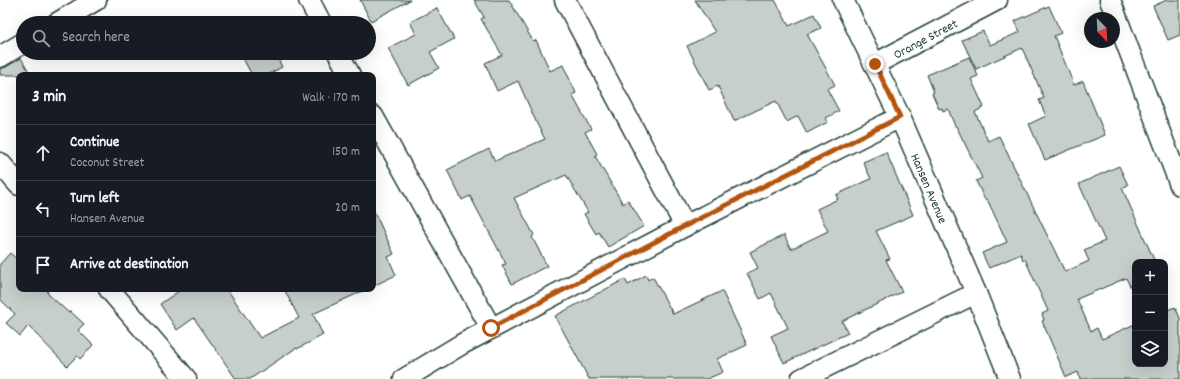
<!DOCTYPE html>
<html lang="en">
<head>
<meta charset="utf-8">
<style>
  :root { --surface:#171b24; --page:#20242c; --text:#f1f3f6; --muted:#9ea1a6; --line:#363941 }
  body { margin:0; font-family:Dekko,sans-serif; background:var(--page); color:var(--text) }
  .controls { position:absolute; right:12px; bottom:12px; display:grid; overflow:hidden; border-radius:8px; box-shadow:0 4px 16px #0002 }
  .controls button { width:36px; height:36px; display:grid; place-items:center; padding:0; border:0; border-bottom:1px solid var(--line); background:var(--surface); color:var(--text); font:20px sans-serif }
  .compass { position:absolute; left:1084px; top:12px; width:36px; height:36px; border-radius:50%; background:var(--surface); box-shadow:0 4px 16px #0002; rotate:156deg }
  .stop { position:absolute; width:12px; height:12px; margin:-9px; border:3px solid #b45309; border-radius:50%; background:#fff }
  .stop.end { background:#b45309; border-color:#fff; box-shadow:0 1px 4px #0008 }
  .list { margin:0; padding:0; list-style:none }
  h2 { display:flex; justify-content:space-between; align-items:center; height:52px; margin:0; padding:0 16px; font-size:17px }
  h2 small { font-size:13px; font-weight:400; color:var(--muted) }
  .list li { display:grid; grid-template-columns:26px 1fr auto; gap:12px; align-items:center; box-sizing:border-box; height:56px; padding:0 16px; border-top:1px solid var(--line) }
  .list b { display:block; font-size:15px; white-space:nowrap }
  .list p { margin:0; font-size:13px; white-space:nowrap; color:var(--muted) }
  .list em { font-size:13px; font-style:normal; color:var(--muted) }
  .icon { flex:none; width:22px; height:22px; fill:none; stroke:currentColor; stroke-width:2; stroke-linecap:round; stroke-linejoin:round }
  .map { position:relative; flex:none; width:1180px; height:379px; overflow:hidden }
  .search { position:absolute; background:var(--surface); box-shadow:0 4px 16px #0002; left:16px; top:16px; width:360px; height:44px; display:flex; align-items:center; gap:10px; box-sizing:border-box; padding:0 14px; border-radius:22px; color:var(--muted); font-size:15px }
  .panel { position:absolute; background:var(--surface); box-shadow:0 4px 16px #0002; left:16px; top:72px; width:360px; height:220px; border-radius:8px }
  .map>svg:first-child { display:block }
  .building { fill:#c7cfcc; stroke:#1f3d34 }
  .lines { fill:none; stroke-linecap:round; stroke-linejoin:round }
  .street-casing { stroke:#1f3d34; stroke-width:23 }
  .street { stroke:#fff; stroke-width:20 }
  .route { stroke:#b45309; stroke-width:5 }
  .labels { text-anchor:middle; stroke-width:4; stroke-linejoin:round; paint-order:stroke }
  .street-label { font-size:13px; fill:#1f3d34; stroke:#fff }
</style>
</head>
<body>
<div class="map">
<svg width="1180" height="379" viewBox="0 0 1180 379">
  <rect width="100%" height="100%" fill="#fff"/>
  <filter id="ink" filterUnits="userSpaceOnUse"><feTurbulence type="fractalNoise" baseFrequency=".025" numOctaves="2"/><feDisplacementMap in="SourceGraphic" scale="8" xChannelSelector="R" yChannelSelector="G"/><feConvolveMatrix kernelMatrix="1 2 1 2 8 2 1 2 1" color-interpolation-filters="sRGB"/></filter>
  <g filter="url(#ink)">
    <!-- building -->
    <g class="building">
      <polygon points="360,0 410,0 371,21"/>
      <polygon points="474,0 509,0 533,41 536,40 550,71 563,65 576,93 572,95 591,129 585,132 597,154 595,156 623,204 628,200 644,226 608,247 599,232 596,234 584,214 588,212 566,175 514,198 534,235 532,237 547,266 512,284 502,265 506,264 470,196 462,200 447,170 489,149 495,161 545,139 537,124 518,81 497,91 485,63 502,55 481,19 484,17"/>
      <polygon points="695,0 775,0 789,26 814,14 821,28 807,34 835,85 827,89 839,111 826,118 828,122 807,133 798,116 787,122 776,101 734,121 718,86 709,90 687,46 715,32"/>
      <polygon points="1167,0 1180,0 1180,35 1168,40 1153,6"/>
      <polygon points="1049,6 1061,33 1054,36 1074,85 1083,81 1105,135 1045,160 1029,124 1046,116 1039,100 1044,98 1022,48 976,69 962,40 983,31 990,45 1020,32 1015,21"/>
      <polygon points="437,8 454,39 430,52 439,68 408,85 388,48 416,34 410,22"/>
      <polygon points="240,53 275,53 282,67 267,75 252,75"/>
      <polygon points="969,57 978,76 971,79 984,107 975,112 988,141 999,136 1065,272 1089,261 1084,250 1105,241 1079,184 1119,166 1128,185 1122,188 1155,262 1135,262 1135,287 1131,288 1126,278 1077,299 1091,331 1097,328 1102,339 1135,324 1135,364 1165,364 1165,311 1175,307 1180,318 1180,379 1080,379 1078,372 1066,377 1042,321 1044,320 1042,314 1048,311 1025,259 1023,260 1021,254 989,268 982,253 1007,242 987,199 985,200 976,181 982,178 956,126 955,126 948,109 943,111 942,108 939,109 932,93 934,92 927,75"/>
      <polygon points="21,58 31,75 0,75 0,69 6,67"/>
      <polygon points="886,152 913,215 876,231 890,259 886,260 902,292 842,321 848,333 784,363 771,336 788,328 771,293 760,299 747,273 758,268 750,252 784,235 791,249 828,231 817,209 838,199 836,195 871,179 863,162"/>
      <polygon points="373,209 394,254 388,257 396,275 373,286"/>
      <polygon points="10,253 19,261 19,289 47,289 48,294 69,313 70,311 84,324 78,330 93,345 80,359 77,356 67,366 28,326 20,336 6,323 15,314 0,299 0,264"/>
      <polygon points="646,275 648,280 653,277 673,314 722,291 747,345 717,359 723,372 707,379 589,379 555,316 625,279 628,285"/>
      <polygon points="182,289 227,289 260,338 299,318 284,289 367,289 313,314 323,335 297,349 296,348 250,379 236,379 194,318 177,330 160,304"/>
    </g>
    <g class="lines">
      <defs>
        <g id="street">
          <polyline points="309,0 321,23"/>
          <polyline points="565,0 685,226"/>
          <polyline points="843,0 900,117 976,293 1010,379"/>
          <polyline points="1110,0 1180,185"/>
          <polyline points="57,23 96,0"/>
          <polyline points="338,53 350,75"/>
          <polyline points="0,57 23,43"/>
          <polyline points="875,64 997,0"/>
          <polyline points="373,116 491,328"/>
          <polyline points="0,163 19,185"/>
          <polyline points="109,289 186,379"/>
          <polyline points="404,379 462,344 685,226 900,117"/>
          <polyline points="801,379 976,293"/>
        </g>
      </defs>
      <!-- street casing -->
      <use href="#street" class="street-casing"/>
      <!-- street -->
      <use href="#street" class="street"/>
    </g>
  </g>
  <g class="lines" filter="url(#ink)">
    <!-- route -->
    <polyline class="route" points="491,328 685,226 900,117 875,64"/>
  </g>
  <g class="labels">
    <!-- street labels -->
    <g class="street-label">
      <text transform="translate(925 38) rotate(-28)" y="5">Orange Street</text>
      <text transform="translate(930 188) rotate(67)" y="5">Hansen Avenue</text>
    </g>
  </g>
</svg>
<div class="controls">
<button>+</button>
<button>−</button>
<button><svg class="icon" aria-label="layers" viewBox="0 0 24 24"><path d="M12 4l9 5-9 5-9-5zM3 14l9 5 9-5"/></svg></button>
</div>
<svg class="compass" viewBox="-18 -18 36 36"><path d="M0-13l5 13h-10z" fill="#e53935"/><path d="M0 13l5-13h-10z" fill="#9ea1a6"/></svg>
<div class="stop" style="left:491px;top:328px"></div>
<div class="stop end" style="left:875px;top:64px"></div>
<div class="search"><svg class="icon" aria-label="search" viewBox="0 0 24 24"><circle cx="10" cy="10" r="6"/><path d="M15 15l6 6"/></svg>Search here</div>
<section class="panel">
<h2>3 min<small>Walk · 170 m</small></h2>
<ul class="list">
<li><svg class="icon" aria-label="ahead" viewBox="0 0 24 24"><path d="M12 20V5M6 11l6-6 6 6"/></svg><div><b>Continue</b><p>Coconut Street</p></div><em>150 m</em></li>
<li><svg class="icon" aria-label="left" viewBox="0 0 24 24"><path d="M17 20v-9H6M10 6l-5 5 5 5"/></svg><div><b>Turn left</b><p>Hansen Avenue</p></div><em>20 m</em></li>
<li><svg class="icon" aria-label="arrive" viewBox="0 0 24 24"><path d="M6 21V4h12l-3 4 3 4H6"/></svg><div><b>Arrive at destination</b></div></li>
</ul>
</section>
</div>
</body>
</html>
